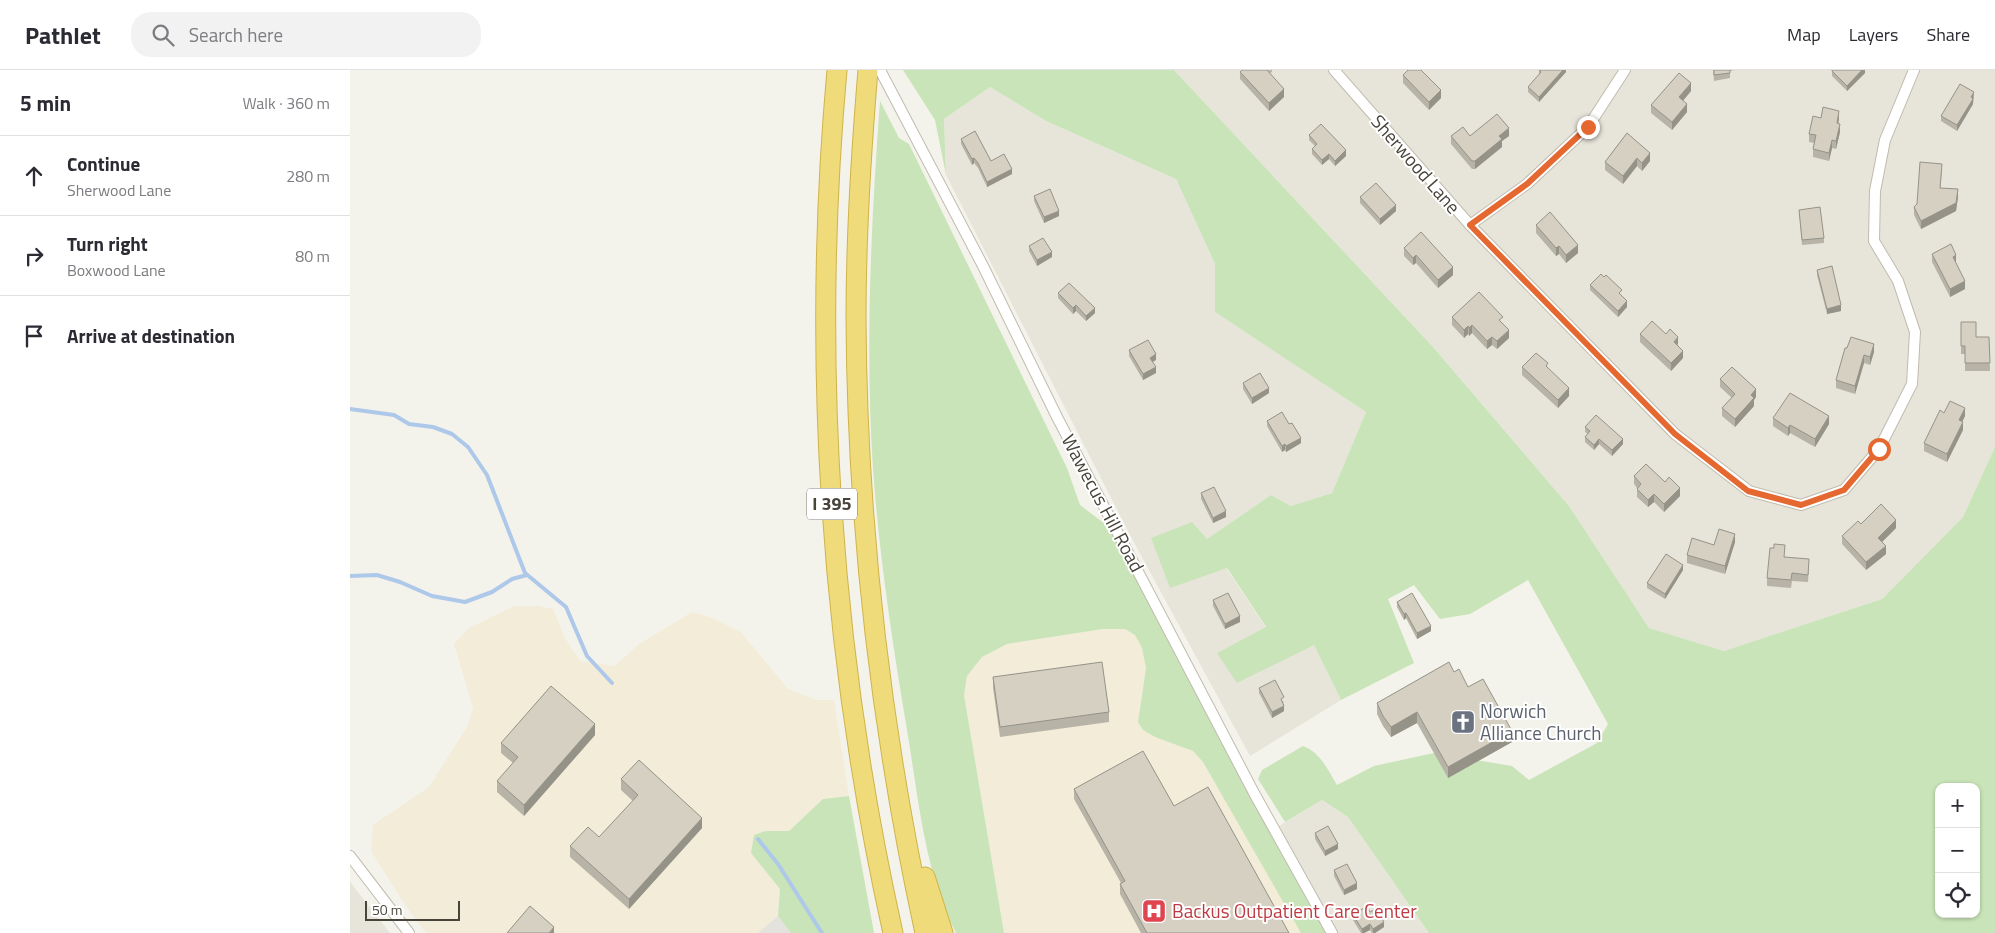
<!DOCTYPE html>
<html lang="en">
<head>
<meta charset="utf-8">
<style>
  :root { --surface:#fff; --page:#f2f2f3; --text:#2b2b33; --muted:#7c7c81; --line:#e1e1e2 }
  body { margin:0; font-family:"Titillium Web",sans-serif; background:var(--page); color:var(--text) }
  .controls { position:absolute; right:15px; bottom:15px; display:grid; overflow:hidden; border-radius:10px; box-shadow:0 1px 4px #0004 }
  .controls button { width:45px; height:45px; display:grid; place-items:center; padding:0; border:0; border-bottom:1px solid var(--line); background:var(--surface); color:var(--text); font:25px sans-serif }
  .scale { position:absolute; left:15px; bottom:12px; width:95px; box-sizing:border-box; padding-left:5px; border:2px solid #48443a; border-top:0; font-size:14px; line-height:18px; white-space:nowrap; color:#48443a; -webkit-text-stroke:4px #fff; paint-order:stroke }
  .stop { position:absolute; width:15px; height:15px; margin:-11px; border:4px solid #e56831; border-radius:50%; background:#fff }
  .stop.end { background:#e56831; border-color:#fff; box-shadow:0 1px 5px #0008 }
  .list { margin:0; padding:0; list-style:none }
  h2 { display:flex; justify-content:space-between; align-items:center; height:65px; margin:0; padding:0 20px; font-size:21px }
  h2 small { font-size:16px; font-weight:400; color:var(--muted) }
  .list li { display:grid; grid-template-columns:32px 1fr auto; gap:15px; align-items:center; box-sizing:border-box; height:80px; padding:0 20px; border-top:1px solid var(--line) }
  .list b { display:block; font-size:19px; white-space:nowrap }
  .list p { margin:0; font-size:16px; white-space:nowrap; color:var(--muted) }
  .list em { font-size:16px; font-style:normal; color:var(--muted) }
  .icon { flex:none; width:28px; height:28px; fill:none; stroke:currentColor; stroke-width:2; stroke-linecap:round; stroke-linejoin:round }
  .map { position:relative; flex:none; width:1645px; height:863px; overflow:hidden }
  header { display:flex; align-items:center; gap:30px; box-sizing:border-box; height:70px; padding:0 25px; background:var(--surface); border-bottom:1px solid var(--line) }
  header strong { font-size:24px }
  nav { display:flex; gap:28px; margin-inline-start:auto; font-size:18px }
  .search { width:350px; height:45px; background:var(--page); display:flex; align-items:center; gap:12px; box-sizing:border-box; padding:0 18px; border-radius:20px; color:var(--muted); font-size:19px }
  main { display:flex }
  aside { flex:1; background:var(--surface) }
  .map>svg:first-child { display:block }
  .residential { fill:#e7e5da }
  .commercial { fill:#f3ecd9 }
  .industrial { fill:#e4e2dc }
  .green { fill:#c9e4b8; fill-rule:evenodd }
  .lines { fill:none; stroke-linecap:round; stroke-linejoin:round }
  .stream { stroke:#aec8ea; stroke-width:4 }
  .street-casing { stroke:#bfbcae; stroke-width:12 }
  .highway-casing { stroke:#cfb34a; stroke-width:21 }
  .street { stroke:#fff; stroke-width:10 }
  .highway { stroke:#f0db7a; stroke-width:19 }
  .wall { fill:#b7b3a7 }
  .shaded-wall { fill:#959288 }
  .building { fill:#d5d0c2; stroke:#959288 }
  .route { stroke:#e56831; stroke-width:6 }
  .labels { text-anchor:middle; stroke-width:4; stroke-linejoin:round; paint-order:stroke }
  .shield { fill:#fff; stroke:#7f7c75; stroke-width:1 }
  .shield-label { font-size:18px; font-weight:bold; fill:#48443a }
  .street-label { font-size:19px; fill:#48443a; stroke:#fff }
  .worship-label { font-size:19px; fill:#5b616d; stroke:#fff; text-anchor:start }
  .health-label { font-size:19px; fill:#be3a42; stroke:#fff; text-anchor:start }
</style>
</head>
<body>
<header>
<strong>Pathlet</strong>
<div class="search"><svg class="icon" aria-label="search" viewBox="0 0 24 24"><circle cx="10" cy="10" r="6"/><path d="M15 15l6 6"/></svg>Search here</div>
<nav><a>Map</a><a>Layers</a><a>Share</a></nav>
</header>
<main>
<aside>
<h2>5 min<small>Walk · 360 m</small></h2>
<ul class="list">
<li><svg class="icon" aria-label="ahead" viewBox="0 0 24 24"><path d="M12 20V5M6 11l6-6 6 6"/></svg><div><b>Continue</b><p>Sherwood Lane</p></div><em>280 m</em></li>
<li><svg class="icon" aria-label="right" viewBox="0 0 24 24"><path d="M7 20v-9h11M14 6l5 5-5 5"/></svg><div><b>Turn right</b><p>Boxwood Lane</p></div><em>80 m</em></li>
<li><svg class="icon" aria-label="arrive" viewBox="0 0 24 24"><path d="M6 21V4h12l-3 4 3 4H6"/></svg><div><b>Arrive at destination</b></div></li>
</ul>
</aside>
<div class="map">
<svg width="1645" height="863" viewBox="0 0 1645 863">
  <rect width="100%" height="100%" fill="#f4f3eb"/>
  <!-- residential -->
  <g class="residential">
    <polygon points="824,0 1645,0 1645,377 1613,447 1532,529 1374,581 1299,558 1219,436 1083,277"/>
    <polygon points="640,17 696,51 826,109 865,194 865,242 1016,342 982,423 941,436 921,425 857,469 916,558 867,583 964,575 991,630 900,686 781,467 596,105 594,49"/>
    <polygon points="972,730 998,747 1079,863 983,863 924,759"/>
    <polygon points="0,812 40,863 0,863"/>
  </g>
  <!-- commercial -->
  <g class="commercial">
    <polygon points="164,536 189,536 203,539 215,568 230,591 265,596 289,574 342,542 363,548 391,562 438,619 467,630 484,630 499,726 473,729 439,761 416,761 401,783 430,819 428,846 408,863 76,863 55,835 21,781 23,755 79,717 118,655 123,638 104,574 119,558"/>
    <polygon points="753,559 775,559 785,565 792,578 796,598 788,652 793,660 805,667 843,681 853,692 952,863 654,863 614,625 617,606 632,587 657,574"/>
  </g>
  <!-- industrial -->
  <polygon class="industrial" points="428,846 441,863 408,863"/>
  <!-- green -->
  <g class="green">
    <path d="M 553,0 L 824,0 L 1083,277 L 1219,436 L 1299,558 L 1374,581 L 1532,529 L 1613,447 L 1645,377 L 1645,863 L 1079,863 L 998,747 L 972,730 L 935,752 L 908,709 L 912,700 L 953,676 C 970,682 978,700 987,715 L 1024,696 L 1084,683 L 1162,696 L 1179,710 L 1247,673 L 1258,654 L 1178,510 L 1120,544 L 1090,549 L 1064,515 L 1038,529 L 1064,593 L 991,630 L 964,575 L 887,613 L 867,583 L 916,557 L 877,498 L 820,518 L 801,468 L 842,452 L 857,469 L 921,425 L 941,436 L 982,423 L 1016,342 L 865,242 L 865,194 L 826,109 L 696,51 L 640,17 L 594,49 L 596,105 L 585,50 ZM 1589,717 L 1626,717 L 1626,844 L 1589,844 Z"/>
    <path d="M 530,31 L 549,68 L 559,74 L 717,398 L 730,435 L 759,457 L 980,863 L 951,863 L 853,692 L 843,681 L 805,667 L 793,660 L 788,652 L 796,598 L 792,578 L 785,565 L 775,559 L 753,559 L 657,574 L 632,587 L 617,606 L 614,625 L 654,863 L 606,863 C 601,853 596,843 592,832 C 572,777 566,712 556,654 C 542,570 529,484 523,399 C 515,276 521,154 530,31 Z"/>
    <polygon points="499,726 524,863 441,863 428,846 430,819 401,783 404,765 416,761 439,761 473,729"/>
  </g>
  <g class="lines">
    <!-- stream -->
    <g class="stream">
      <polyline points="0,339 44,345 59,354 83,357 102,364 118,377 137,405 175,503 216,537 237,586 262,613"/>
      <polyline points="0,506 27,505 50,512 82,526 115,532 142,522 162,509 177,505"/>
      <polyline points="408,769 428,794 472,863"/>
    </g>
    <defs>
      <g id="street">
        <polyline points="530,0 633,196 707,347 904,723 982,863"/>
        <polyline points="984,0 1120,155 1325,364 1399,421 1451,435 1494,420 1529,379 1562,314 1565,262 1548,211 1524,171 1525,121 1535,70 1564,0"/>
        <polyline points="1120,155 1177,114 1238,57 1275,0"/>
        <polyline points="0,786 59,863"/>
      </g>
      <g id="highway">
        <path d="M 487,0 C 461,287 480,581 543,863"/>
        <path d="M 518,0 C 511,83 506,165 506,248 C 507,455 531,661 575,863"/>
        <polyline points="575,807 593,863"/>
      </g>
    </defs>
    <!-- street casing -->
    <use href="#street" class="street-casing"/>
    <!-- highway casing -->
    <use href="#highway" class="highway-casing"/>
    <!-- street -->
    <use href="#street" class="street"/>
    <!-- highway -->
    <use href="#highway" class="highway"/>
  </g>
  <!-- wall -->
  <g class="wall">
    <polygon points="922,0 922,2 920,3 934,27 919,41 890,9 890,2"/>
    <polygon points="1189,0 1216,0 1216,2 1189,32 1178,22 1178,17 1189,5"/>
    <polygon points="1363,0 1385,0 1380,1 1380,8 1364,11"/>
    <polygon points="1515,0 1515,3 1497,21 1482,6 1482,1"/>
    <polygon points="1053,5 1091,28 1079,40 1053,13"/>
    <polygon points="1341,21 1333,31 1337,42 1322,60 1301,43 1301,35"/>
    <polygon points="1624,27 1623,29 1623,34 1607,61 1591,51 1591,46"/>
    <polygon points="1471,48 1489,49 1488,54 1490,62 1486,79 1482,78 1479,91 1463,87 1463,79 1464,73 1459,72 1459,64"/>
    <polygon points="1277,63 1300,91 1292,101 1287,96 1273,114 1255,100 1255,92"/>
    <polygon points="959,65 996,86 985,96 979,89 972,95 962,84 962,79 965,76 959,70"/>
    <polygon points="1101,66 1159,66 1152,71 1152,77 1125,99 1122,99 1101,74"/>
    <polygon points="611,69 641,91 662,104 637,117 628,98 624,93 622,95 611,74"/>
    <polygon points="1592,102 1590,118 1608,127 1606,141 1571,159 1564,145 1564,137"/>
    <polygon points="684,126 709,146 694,153 684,131"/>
    <polygon points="1010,127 1046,141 1030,155 1010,133"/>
    <polygon points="1449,140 1474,168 1474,173 1452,175"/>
    <polygon points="1186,155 1228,183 1216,193 1209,184 1206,186 1186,163"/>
    <polygon points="679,176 702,187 687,196 679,181"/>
    <polygon points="1054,178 1103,205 1088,218 1066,193 1063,195 1054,186"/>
    <polygon points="1582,184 1615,219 1600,227 1582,192"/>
    <polygon points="1467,200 1491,241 1477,244 1467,205"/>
    <polygon points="1240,215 1272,226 1277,237 1268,247 1240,220"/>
    <polygon points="708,223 745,243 736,251 726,241 723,244 708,228"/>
    <polygon points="1102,247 1159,268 1147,279 1142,275 1137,279 1122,263 1119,266 1118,264 1114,268 1102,255"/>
    <polygon points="1611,252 1626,267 1639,267 1640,301 1615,301 1615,284 1611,284"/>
    <polygon points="1290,264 1328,275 1333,288 1321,301 1290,272"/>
    <polygon points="1495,278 1524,282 1520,295 1514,293 1505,324 1486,318 1486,310"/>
    <polygon points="779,280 806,290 803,292 806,303 793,310 779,286"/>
    <polygon points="1172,297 1198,299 1219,326 1208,338 1172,305"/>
    <polygon points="1370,309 1406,327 1404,330 1404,336 1385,357 1372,346 1372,338 1382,328 1370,317"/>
    <polygon points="893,313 919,323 902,334 893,319"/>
    <polygon points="1594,343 1615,346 1612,352 1613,360 1597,392 1574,381 1574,373"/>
    <polygon points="1423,348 1479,354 1465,377 1440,363 1438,366 1423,356"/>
    <polygon points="917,351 939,354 951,373 936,382 935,380 932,382 917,356"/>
    <polygon points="1235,357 1273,374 1262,386 1249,374 1244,380 1235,372 1235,367 1238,364 1235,362"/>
    <polygon points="1284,406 1330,426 1314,442 1304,432 1298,437 1287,427 1287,418 1284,414"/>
    <polygon points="851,423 876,447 863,453 851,429"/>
    <polygon points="1511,454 1546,458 1532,472 1536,484 1516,500 1492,474 1492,466"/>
    <polygon points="1385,472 1375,504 1337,493 1337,485 1364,475"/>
    <polygon points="1435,487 1459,497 1458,512 1442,511 1441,518 1417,516 1417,508"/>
    <polygon points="1333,500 1315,529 1297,518 1297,513"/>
    <polygon points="863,530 890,552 875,559 863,536"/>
    <polygon points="1047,532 1081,561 1067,569 1056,548 1054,550 1047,537"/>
    <polygon points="1104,602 1118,617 1162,672 1098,708 1067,653 1041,667 1033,656 1027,644 1027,633"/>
    <polygon points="643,607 759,642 759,652 650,667 643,618"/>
    <polygon points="909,618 934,632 933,633 934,641 922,648 909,623"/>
    <polygon points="245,665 174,746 147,722 147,711 163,693 151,683 151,673"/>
    <polygon points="271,709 352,758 279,839 220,787 220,776 249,767 283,731 271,720"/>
    <polygon points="724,719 824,736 939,863 791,863 770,824 770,814 771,813 724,729"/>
    <polygon points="965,763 988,779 975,786 965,769"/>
    <polygon points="984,800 1007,819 994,825 984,806"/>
    <polygon points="1020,842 1034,857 1025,863 1022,863 1020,860 1014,863 1011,863 1003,850 1003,845"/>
  </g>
  <!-- shaded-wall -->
  <g class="shaded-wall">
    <polygon points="1213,0 1216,0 1216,2 1189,32 1189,27"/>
    <polygon points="1512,0 1515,0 1515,3 1497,21 1497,16"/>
    <polygon points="1341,13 1341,21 1329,35 1329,27"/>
    <polygon points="934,19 934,27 919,41 919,33"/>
    <polygon points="1091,20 1091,28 1079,40 1079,32"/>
    <polygon points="1624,22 1623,34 1607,61 1607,55"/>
    <polygon points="1337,34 1337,42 1322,60 1322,52"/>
    <polygon points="1489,41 1489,49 1487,61 1487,53"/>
    <polygon points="1490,54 1490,62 1486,79 1486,71"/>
    <polygon points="1159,58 1159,66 1152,71 1152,77 1125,99 1125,91 1149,66"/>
    <polygon points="1482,70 1482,78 1479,91 1479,83"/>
    <polygon points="996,80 996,86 985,96 985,91"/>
    <polygon points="1300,83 1300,91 1292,101 1292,93"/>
    <polygon points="979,84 979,89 972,95 972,90"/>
    <polygon points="624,88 624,93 622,95 622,89"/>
    <polygon points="1287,88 1287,96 1273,114 1273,106"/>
    <polygon points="662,99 662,104 637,117 637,112"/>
    <polygon points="1608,119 1608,127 1606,141 1571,159 1571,151"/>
    <polygon points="1046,135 1046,141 1030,155 1030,149"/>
    <polygon points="709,141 709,146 694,153 694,147"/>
    <polygon points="1228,175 1228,183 1216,193 1216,185"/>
    <polygon points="1209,176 1209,184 1206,186 1206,178"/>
    <polygon points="702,182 702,187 687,196 687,190"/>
    <polygon points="1066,185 1066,193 1063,195 1063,188"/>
    <polygon points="1606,185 1606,193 1603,187"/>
    <polygon points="1103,197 1103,205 1088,218 1088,210"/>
    <polygon points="1615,211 1615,219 1600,227 1600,219"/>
    <polygon points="1277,231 1277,237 1268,247 1268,241"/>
    <polygon points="726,235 726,241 723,244 723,238"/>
    <polygon points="1491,235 1491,241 1477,244 1477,239"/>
    <polygon points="745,238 745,243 736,251 736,246"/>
    <polygon points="1122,255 1122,263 1119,266 1119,258"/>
    <polygon points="1118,256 1118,264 1114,268 1114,260"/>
    <polygon points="1159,260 1159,268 1147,279 1147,271"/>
    <polygon points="1142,267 1142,275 1137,279 1137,271"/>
    <polygon points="1328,267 1328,275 1324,272"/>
    <polygon points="1524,274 1524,282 1520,295 1520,287"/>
    <polygon points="1333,281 1333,288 1321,301 1321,293"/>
    <polygon points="806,284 806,290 800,293 800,288"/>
    <polygon points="1514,285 1514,293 1505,324 1505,316"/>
    <polygon points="806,297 806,303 793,310 793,304"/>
    <polygon points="919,318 919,323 902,334 902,328"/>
    <polygon points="1219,318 1219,326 1208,338 1208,330"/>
    <polygon points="1406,319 1406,327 1404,330 1404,336 1385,357 1385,349 1401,325"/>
    <polygon points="1615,338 1615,346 1609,358 1609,350"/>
    <polygon points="1479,346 1479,354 1465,377 1465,369"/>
    <polygon points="1613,352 1613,360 1597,392 1597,384"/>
    <polygon points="1440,355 1440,363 1438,366 1438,358"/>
    <polygon points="951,368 951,373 936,382 936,376"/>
    <polygon points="1249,369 1249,374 1244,380 1244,375"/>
    <polygon points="1273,369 1273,374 1262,386 1262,380"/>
    <polygon points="935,374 935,380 932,382 932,376"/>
    <polygon points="1330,418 1330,426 1314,442 1314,434"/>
    <polygon points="1304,424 1304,432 1298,437 1298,430"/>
    <polygon points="876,441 876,447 863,453 863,448"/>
    <polygon points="1546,450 1546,458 1528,476 1528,468"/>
    <polygon points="1385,464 1385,472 1375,504 1375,496"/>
    <polygon points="1536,476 1536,484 1516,500 1516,492"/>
    <polygon points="1333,495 1333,500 1315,529 1315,524"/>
    <polygon points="1056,543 1056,548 1054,550 1054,544"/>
    <polygon points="890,546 890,552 875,559 875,554"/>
    <polygon points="1081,556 1081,561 1067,569 1067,563"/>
    <polygon points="934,636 934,641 922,648 922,642"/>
    <polygon points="1067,642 1067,653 1041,667 1041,657"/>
    <polygon points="245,654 245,665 174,746 174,735"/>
    <polygon points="1162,661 1162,672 1098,708 1098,697"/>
    <polygon points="352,748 352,758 279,839 279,829"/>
    <polygon points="988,774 988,779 975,786 975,781"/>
    <polygon points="1007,813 1007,819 994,825 994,820"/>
    <polygon points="1034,852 1034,857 1025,863 1023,863 1023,859"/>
    <polygon points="1020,854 1020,860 1014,863 1012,863 1012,859"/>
    <polygon points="204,857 204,863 199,863"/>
  </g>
  <!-- building -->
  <g class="building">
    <polygon points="892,0 917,0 934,19 919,33 890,2"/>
    <polygon points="1058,0 1071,0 1091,20 1079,32 1053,5"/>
    <polygon points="1189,0 1213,0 1189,27 1178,17 1191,2"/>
    <polygon points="1364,0 1380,0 1380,3 1364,5"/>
    <polygon points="1482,0 1512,0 1497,16 1482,1"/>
    <polygon points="1329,3 1341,13 1329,27 1337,34 1322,52 1301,35"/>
    <polygon points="1610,14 1624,22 1621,27 1623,29 1607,55 1591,46"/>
    <polygon points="1473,37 1489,41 1487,53 1490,54 1486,71 1482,70 1479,83 1463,79 1466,65 1459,64 1463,46 1471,48"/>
    <polygon points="1147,44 1159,58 1149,66 1152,69 1125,91 1122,91 1101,66 1113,57 1120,66"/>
    <polygon points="971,54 996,80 985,91 979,84 972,90 962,79 967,74 959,65"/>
    <polygon points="625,61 641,91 654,84 662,99 637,112 628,93 624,88 622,89 611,69"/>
    <polygon points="1277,63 1300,83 1292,93 1287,88 1273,106 1255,92"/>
    <polygon points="1570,92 1592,94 1590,118 1608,119 1606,133 1571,151 1564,137 1567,134"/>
    <polygon points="1026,113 1046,135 1030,149 1010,127"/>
    <polygon points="700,119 709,141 694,147 684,126"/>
    <polygon points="1470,137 1474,168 1452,170 1449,140"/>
    <polygon points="1200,142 1228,175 1216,185 1209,176 1206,178 1186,155"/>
    <polygon points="1071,162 1103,197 1088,210 1066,185 1063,188 1054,178"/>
    <polygon points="693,168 702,182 687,190 679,176"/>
    <polygon points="1601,174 1606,185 1603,187 1615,211 1600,219 1582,184"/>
    <polygon points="1482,196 1491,235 1477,239 1467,200"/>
    <polygon points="1251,204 1254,207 1256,205 1272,220 1269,223 1277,231 1268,241 1240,215"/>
    <polygon points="719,213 745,238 736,246 726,235 723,238 708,223"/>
    <polygon points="1129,222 1153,247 1149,250 1159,260 1147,271 1142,267 1137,271 1122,255 1119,258 1118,256 1114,260 1102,247"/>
    <polygon points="1302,251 1316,264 1320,259 1328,267 1324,272 1333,281 1321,293 1290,264"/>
    <polygon points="1611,252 1626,252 1626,267 1639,267 1640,293 1615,293 1615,276 1611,276"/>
    <polygon points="1501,267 1524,274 1520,287 1514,285 1505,316 1486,310 1495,278 1497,278"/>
    <polygon points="798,270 806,284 800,288 806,297 793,304 779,280"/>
    <polygon points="1186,283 1198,293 1196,296 1219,318 1208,330 1172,297"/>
    <polygon points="1382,297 1406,319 1401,325 1404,328 1385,349 1372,338 1385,324 1370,309"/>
    <polygon points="910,303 919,318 902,328 893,313"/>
    <polygon points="1440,323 1479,346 1465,369 1440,355 1438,358 1423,348"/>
    <polygon points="1600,331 1615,338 1609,350 1613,352 1597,384 1574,373 1590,340 1594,343"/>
    <polygon points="932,342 939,354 942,353 951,368 936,376 935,374 932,376 917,351"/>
    <polygon points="1246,345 1273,369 1262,380 1249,369 1244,375 1235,367 1240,361 1235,357"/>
    <polygon points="1296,394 1315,412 1319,407 1330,418 1314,434 1304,424 1298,430 1287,419 1291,414 1284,406"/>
    <polygon points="864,417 876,441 863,448 851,423"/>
    <polygon points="1531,434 1546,450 1528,468 1536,476 1516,492 1492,466 1508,451 1511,454"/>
    <polygon points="1369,459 1385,464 1375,496 1337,485 1342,468 1364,475"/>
    <polygon points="1424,474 1435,475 1434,487 1459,489 1458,505 1442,503 1441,510 1417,508 1420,478 1424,478"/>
    <polygon points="1316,484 1333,495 1315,524 1297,513"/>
    <polygon points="878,523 890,546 875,554 863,530"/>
    <polygon points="1062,523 1081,556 1067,563 1056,543 1054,544 1047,532"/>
    <polygon points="752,592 759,642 650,657 643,607"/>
    <polygon points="1099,592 1104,602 1109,599 1118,617 1133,609 1162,661 1098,697 1067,642 1041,657 1033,646 1027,633"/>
    <polygon points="925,610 934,627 931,629 934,636 922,642 909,618"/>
    <polygon points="201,616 245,654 174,735 147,711 168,687 151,673"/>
    <polygon points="793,681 824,736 858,717 939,863 797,863 770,814 775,811 724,719"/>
    <polygon points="289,690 352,748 279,829 220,776 238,757 249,767 288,725 271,709"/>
    <polygon points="978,756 988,774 975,781 965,763"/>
    <polygon points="997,794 1007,813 994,820 984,800"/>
    <polygon points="180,836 204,857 199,863 157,863"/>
    <polygon points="1017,836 1020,842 1026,839 1034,852 1023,859 1020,854 1012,859 1003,845"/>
  </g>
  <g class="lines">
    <!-- route -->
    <polyline class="route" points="1238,57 1177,114 1120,155 1325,364 1398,421 1451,435 1494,420 1529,379"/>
  </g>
  <!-- icons -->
  <defs>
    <symbol id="church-square" viewBox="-11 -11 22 22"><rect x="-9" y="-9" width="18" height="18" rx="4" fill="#6b7280" stroke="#fff"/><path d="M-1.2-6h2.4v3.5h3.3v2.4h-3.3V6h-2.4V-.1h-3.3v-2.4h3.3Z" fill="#fff"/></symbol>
    <symbol id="hospital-square" viewBox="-11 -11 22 22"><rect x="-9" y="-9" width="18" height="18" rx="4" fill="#e0444e" stroke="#fff"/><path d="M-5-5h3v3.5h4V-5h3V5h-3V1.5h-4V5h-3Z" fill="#fff"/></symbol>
  </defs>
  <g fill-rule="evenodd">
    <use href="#church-square" x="1099" y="638" width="28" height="28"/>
    <use href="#hospital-square" x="790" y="827" width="28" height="28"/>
  </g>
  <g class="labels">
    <!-- shield labels -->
    <rect class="shield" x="457" y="418.5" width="50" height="31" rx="4"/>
    <g class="shield-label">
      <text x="482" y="440">I 395</text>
    </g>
    <!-- street labels -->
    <g class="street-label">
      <text transform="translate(1066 94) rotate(49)" y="7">Sherwood Lane</text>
      <text transform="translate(753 433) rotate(62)" y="7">Wawecus Hill Road</text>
    </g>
    <!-- worship labels -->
    <g class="worship-label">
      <text x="1130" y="648">Norwich<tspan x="1130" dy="22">Alliance Church</tspan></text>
    </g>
    <!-- health labels -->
    <g class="health-label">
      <text x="822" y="848">Backus Outpatient Care Center</text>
    </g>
  </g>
</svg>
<div class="controls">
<button>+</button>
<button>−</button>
<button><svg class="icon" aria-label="locate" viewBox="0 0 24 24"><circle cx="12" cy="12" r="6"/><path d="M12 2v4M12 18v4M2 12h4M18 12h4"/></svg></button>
</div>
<div class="scale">50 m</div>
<div class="stop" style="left:1529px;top:379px"></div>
<div class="stop end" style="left:1238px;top:57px"></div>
</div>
</main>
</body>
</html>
